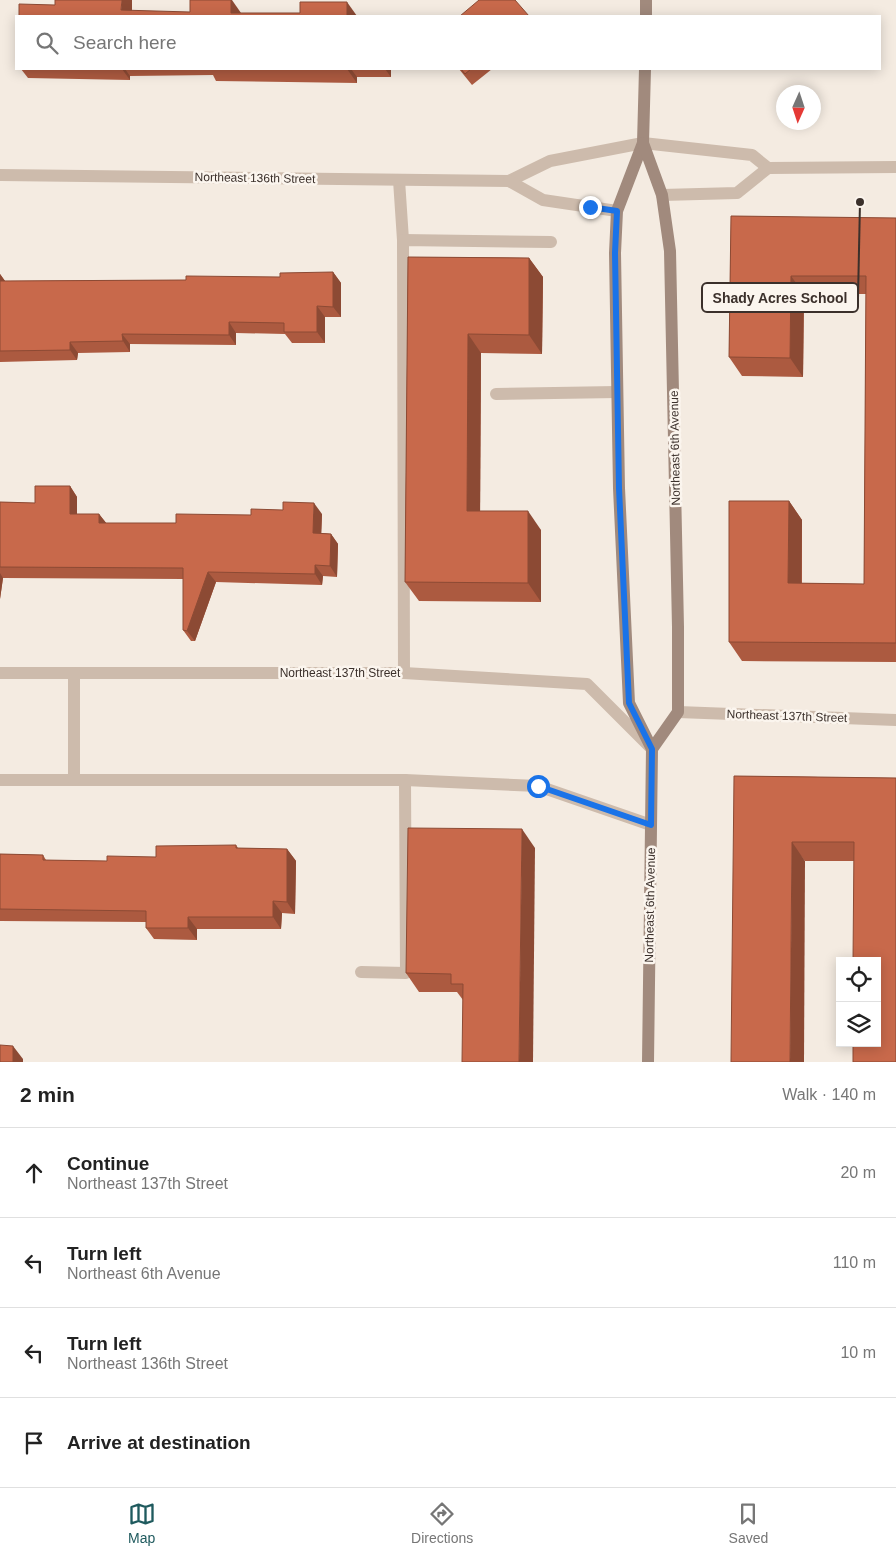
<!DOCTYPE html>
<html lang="en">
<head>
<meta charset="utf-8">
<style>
  :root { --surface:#fff; --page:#f2f2f2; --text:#222; --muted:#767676; --line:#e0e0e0; --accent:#1f5a5e }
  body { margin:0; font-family:Helvetica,sans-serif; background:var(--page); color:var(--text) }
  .controls { position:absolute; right:15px; bottom:15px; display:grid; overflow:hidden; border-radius:0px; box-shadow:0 2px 12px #0003 }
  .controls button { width:45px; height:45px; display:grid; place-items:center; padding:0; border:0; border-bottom:1px solid var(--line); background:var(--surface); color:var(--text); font:25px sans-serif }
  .compass { position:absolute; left:776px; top:85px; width:45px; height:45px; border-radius:50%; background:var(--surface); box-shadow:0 2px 12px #0003; rotate:183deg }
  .stop { position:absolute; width:15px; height:15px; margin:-11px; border:4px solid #1a73e8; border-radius:50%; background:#fff }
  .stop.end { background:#1a73e8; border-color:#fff; box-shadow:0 1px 5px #0008 }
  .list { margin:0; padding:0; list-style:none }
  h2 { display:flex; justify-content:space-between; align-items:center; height:65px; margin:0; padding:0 20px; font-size:21px }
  h2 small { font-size:16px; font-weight:400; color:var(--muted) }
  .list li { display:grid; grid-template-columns:32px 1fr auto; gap:15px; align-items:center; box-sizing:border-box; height:90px; padding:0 20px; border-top:1px solid var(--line) }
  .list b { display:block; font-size:19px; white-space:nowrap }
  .list p { margin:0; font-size:16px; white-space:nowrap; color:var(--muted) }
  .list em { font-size:16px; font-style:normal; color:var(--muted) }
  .icon { flex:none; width:28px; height:28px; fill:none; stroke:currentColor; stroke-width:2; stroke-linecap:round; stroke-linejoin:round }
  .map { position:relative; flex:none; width:896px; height:1062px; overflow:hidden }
  .search { position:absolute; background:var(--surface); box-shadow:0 2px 12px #0003; left:15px; right:15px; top:15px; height:55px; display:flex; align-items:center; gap:12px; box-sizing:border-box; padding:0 18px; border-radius:0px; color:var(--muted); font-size:19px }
  .sheet { height:425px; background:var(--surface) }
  nav { display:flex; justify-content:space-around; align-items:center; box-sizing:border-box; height:70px; border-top:1px solid var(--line); background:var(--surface); font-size:14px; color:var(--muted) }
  nav a { display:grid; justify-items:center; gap:2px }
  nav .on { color:var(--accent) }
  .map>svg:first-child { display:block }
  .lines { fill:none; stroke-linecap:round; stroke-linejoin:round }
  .service { stroke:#cdbbac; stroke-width:12 }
  .minor { stroke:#cdbbac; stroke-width:12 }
  .tertiary { stroke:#cdbbac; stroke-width:12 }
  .secondary { stroke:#a18a7d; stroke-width:12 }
  .wall { fill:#ac5a40 }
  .shaded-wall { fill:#8c4a34 }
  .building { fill:#c8694b; stroke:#8c4a34 }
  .route { stroke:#1a73e8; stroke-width:6 }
  .labels { text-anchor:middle; stroke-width:5; stroke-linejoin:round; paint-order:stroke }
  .street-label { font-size:12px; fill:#3b302b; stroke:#fbf5ee }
  .leader { fill:none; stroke:#3b302b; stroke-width:2 }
  .callout-dot { fill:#3b302b; stroke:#fbf5ee; stroke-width:2 }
  .callout { fill:#fbf5ee; stroke:#3b302b; stroke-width:2 }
  .callout-label { font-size:14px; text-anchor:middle; font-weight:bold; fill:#3b302b }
</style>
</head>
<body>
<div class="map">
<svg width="896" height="1062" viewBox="0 0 896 1062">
  <rect width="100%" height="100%" fill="#f4ebe1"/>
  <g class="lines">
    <!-- service -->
    <g class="service">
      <polyline points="399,180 403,240"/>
      <polyline points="496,394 617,392"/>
      <polyline points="404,673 403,240 551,242"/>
      <polyline points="361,972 406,973 405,780"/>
    </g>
    <!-- minor -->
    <g class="minor">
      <polyline points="0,175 509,181 550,161 643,143 752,155 768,168"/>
      <polyline points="509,181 543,200 617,211"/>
      <polyline points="662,195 737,193 768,168 896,167"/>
      <polyline points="678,712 896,720"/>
    </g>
    <!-- tertiary -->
    <g class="tertiary">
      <polyline points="0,673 404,673 587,684 650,747"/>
      <polyline points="0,780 405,780 538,786 651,825"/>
      <polyline points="74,780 74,673"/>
    </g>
    <!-- secondary -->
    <g class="secondary">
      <polyline points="646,16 646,0"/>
      <polyline points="645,69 643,143 617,211 615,253 619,488 629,703 652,749 648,1062"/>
      <polyline points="643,143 662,195 670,251 678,627 678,712 652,749"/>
    </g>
  </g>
  <!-- wall -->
  <g class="wall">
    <polygon points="21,69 391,69 391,77 357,77 357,83 216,81 213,75 130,76 130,80 28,78"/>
    <polygon points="459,69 492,69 472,85"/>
    <polygon points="731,216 896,218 896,662 742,661 729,642 789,501 802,520 802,583 864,584 866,294 804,294 803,377 742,376 729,357"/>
    <polygon points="408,257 529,258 543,277 542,354 481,353 480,511 541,530 541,602 419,601 405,582"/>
    <polygon points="333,272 341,283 341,317 325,317 325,343 292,343 285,334 236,333 236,345 130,344 130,352 78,353 77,360 0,362 0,274 5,281 186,280 280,277"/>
    <polygon points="70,486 77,497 77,514 99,514 106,523 176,523 251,515 322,514 321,533 331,534 338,544 337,577 323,576 322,585 216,582 195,641 191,641 183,630 183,579 3,578 0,599 0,502 35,503"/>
    <polygon points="734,776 896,778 854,861 805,861"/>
    <polygon points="236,845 238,848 287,849 296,861 295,914 282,913 281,929 197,929 197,940 154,939 146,928 146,922 0,921 0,854 43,855 46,860 107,861 156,857"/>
    <polygon points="535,848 463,1000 457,992 419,992 406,973"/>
  </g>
  <!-- shaded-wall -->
  <g class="shaded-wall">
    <polygon points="122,0 132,0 132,16 121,10"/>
    <polygon points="231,0 232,0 241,13 231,13"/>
    <polygon points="347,2 357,16 347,16"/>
    <polygon points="122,69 125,69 130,76 130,80"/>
    <polygon points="347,69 351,69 357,77 357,83"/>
    <polygon points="385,69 391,69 391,77"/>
    <polygon points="529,258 543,277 542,354 529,335"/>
    <polygon points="333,272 341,283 341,317 333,307"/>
    <polygon points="0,274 5,281 0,285"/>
    <polygon points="791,276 804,294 803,377 790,358"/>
    <polygon points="317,306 325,317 325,343 317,332"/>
    <polygon points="229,322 236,333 236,345 229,335"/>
    <polygon points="122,334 130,344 130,352 123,341"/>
    <polygon points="468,334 481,353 480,530 467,511"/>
    <polygon points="70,342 78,353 77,360 70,350"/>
    <polygon points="70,486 77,497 77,525 70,514"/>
    <polygon points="789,501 802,520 801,601 788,583"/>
    <polygon points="314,503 322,514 321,544 313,533"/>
    <polygon points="528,511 541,530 541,602 528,583"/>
    <polygon points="99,514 107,524 99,523"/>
    <polygon points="331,534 338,544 337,577 330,566"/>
    <polygon points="315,565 323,576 322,585 315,574"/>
    <polygon points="208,572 216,582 195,641 187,631"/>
    <polygon points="0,573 3,578 0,599"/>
    <polygon points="522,829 535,848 533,1062 519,1062"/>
    <polygon points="792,842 805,861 804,1062 790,1062"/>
    <polygon points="287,849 296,861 295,914 287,902"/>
    <polygon points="273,901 282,913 281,929 273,917"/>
    <polygon points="188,917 197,929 197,940 188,928"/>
    <polygon points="13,1046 23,1059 23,1062 13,1062"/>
  </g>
  <!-- building -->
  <g class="building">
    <polygon points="55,0 122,0 121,10 190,12 190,0 231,0 231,13 300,13 300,2 347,2 347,16 19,16 19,4 55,5"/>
    <polygon points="479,0 515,0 529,16 460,16"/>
    <polygon points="461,69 471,69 465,74"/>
    <polygon points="731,216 896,218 896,643 729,642 729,501 789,501 788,583 864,584 866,276 791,276 790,358 729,357"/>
    <polygon points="408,257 529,258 529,335 468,334 467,511 528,511 528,583 405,582"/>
    <polygon points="333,272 333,307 317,306 317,332 284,332 284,323 229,322 229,335 122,334 123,341 70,342 70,350 0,351 0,281 186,280 186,276 280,277 280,273"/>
    <polygon points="35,486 70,486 70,514 99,514 99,523 176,523 176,514 251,515 251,509 283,510 283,502 314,503 313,533 331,534 330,566 315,565 315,574 208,572 187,631 183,630 183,568 0,567 0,502 35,503"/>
    <polygon points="734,776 896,778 896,1062 853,1062 853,1043 877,1043 877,961 853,961 854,842 792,842 790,1062 731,1062"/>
    <polygon points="408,828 522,829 519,1062 462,1062 463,984 451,984 451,974 406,973"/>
    <polygon points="236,845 236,848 287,849 287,902 273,901 273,917 188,917 188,928 146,928 146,911 0,909 0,854 43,855 43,860 107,861 107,856 156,857 156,846"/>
    <polygon points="0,1045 13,1046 13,1062 0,1062"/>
  </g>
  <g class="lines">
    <!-- route -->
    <polyline class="route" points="538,786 651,825 652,749 629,703 619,488 615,253 617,211 590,207"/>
  </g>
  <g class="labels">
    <!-- street labels -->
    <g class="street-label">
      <text transform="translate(255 178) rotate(1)" y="4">Northeast 136th Street</text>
      <text transform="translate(675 448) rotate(-91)" y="4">Northeast 6th Avenue</text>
      <text x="340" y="677">Northeast 137th Street</text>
      <text transform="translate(787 716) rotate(2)" y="4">Northeast 137th Street</text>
      <text transform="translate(650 905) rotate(-89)" y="4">Northeast 6th Avenue</text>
    </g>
  </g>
  <!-- callouts -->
  <path class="leader" d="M860 202L858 298"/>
  <circle class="callout-dot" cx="860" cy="202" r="5"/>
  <rect class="callout" x="702" y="283" width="156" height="29" rx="5"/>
  <g class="callout-label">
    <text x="780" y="303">Shady Acres School</text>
  </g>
</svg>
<div class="controls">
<button><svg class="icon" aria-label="locate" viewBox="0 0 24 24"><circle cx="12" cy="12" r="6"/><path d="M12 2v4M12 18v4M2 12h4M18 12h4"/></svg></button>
<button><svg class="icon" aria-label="layers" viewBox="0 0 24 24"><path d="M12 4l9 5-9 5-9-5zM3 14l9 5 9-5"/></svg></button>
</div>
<svg class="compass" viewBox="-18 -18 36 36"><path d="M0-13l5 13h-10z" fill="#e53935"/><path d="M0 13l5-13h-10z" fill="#767676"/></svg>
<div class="stop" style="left:538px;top:786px"></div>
<div class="stop end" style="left:590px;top:207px"></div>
<div class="search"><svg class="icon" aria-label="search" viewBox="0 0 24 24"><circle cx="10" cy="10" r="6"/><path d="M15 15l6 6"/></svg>Search here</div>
</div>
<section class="sheet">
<h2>2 min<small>Walk · 140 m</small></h2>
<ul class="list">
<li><svg class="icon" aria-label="ahead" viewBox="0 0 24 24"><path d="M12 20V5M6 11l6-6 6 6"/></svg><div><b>Continue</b><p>Northeast 137th Street</p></div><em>20 m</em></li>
<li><svg class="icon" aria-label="left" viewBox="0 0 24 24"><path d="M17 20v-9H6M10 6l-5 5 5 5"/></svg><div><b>Turn left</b><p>Northeast 6th Avenue</p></div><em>110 m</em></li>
<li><svg class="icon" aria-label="left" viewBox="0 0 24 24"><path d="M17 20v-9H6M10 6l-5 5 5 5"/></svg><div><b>Turn left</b><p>Northeast 136th Street</p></div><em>10 m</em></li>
<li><svg class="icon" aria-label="arrive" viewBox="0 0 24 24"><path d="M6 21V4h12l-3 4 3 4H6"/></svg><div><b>Arrive at destination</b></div></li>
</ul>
</section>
<nav>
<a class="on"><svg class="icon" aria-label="map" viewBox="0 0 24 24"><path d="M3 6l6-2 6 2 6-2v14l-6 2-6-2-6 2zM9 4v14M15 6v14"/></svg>Map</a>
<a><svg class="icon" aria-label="directions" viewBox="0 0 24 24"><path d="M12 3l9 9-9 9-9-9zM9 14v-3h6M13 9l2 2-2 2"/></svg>Directions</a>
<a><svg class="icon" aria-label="saved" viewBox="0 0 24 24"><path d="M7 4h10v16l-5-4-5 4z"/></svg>Saved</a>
</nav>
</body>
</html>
